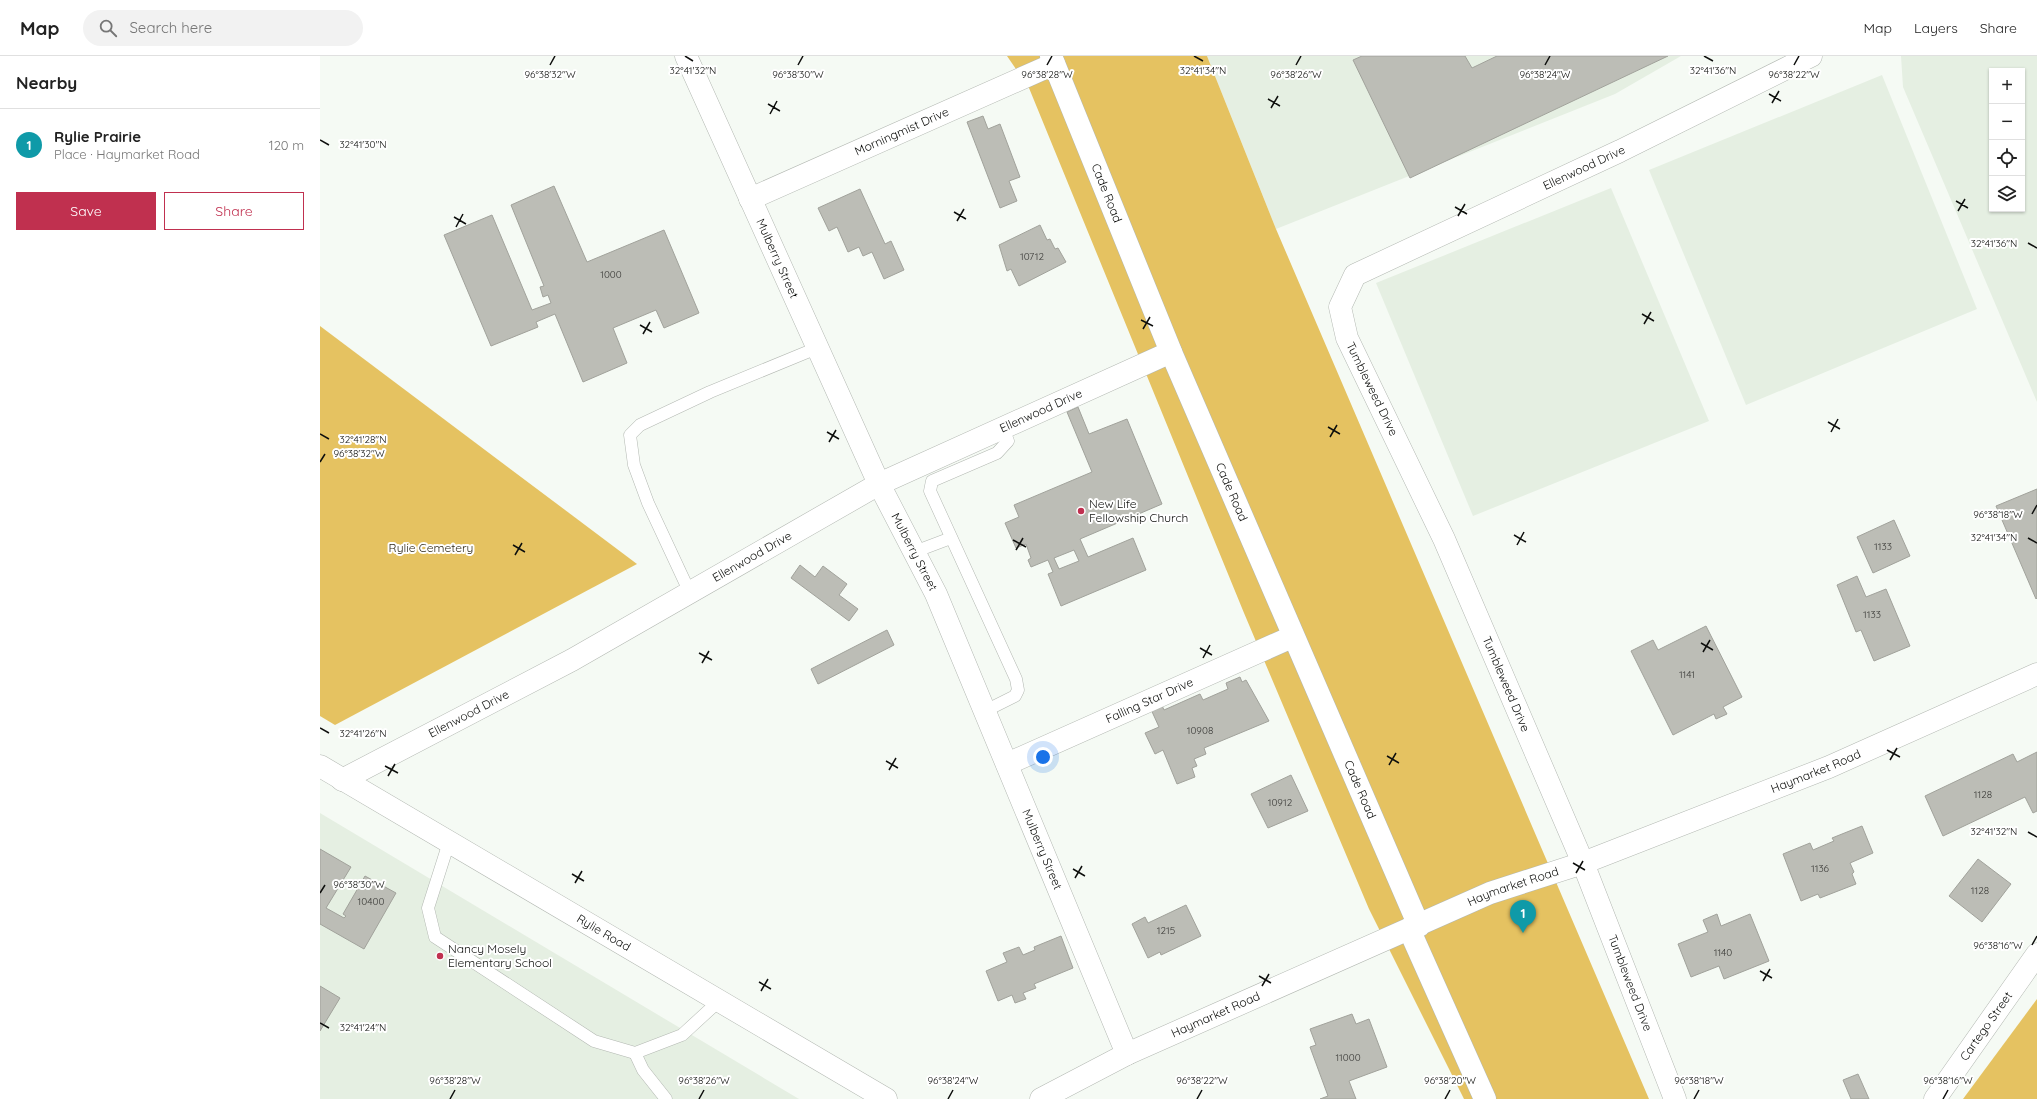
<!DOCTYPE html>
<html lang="en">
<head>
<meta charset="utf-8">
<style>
  :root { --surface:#fff; --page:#f2f2f2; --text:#222; --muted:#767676; --line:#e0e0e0; --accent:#c0304f }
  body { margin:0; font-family:Quicksand,sans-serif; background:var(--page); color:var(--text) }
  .controls { position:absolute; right:12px; top:12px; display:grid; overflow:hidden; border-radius:0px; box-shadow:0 1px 3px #0004 }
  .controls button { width:36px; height:36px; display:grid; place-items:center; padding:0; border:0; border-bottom:1px solid var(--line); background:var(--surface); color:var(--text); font:20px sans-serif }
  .you { position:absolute; left:723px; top:701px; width:14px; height:14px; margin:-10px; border:3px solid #fff; border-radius:50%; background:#1a73e8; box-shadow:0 0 0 6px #1a73e833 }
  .badge { display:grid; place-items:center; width:26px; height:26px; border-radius:50%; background:var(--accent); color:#fff; font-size:13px; font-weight:700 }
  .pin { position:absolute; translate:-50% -33px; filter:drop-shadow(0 1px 2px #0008) }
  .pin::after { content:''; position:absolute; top:21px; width:14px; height:12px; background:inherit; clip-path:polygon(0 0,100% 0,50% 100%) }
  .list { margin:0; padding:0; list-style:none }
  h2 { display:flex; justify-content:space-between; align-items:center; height:52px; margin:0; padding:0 16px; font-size:17px }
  h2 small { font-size:13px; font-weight:400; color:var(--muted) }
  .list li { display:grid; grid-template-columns:26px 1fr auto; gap:12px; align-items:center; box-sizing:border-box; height:72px; padding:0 16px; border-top:1px solid var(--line) }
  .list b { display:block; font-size:15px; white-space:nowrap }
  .list p { margin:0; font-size:13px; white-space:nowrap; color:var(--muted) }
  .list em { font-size:13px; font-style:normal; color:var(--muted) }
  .actions { display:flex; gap:8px; padding:12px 16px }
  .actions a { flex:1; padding:9px 0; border:1px solid var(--accent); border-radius:0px; text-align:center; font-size:14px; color:var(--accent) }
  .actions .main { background:var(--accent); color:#fff }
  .icon { flex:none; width:22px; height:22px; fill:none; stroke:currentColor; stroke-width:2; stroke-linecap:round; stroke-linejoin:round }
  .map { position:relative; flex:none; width:1717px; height:1043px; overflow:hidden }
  header { display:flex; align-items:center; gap:24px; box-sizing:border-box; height:56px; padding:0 20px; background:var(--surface); border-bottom:1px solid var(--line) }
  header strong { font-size:19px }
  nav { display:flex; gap:22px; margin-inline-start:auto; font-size:14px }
  .search { width:280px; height:36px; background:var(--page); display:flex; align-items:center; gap:10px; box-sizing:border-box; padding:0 14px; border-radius:22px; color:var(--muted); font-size:15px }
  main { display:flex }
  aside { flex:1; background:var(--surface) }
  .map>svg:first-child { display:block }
  .built { fill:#e5efe2; fill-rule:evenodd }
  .green { fill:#e5c261 }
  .building { fill:#bcbdb6; stroke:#a1a29b; fill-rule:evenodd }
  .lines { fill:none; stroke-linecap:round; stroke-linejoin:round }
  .lane-casing { stroke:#b3b8b2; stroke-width:13 }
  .street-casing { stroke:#b3b8b2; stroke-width:23 }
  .secondary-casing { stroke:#b3b8b2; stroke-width:23 }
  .lane { stroke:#fff; stroke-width:12 }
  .street { stroke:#fff; stroke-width:22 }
  .secondary { stroke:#fff; stroke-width:22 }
  .ticks { fill:none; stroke:#0e0f0d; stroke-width:1.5 }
  .poi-dot { fill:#c0304f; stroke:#fff; stroke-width:1.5 }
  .labels { text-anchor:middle; stroke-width:4; stroke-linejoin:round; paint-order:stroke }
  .number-label { font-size:10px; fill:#3a3a37 }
  .street-label { font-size:12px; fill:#0e0f0d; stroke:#fff }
  .poi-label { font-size:12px; fill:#0e0f0d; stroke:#fff; text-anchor:start }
  .park-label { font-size:12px; fill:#302917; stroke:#fff }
  .ticks-label { font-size:10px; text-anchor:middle; fill:#0e0f0d; stroke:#fff; stroke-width:4; stroke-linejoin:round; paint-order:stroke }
</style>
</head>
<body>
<header>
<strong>Map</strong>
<div class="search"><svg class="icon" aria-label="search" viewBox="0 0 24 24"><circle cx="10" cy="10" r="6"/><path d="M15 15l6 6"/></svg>Search here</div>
<nav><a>Map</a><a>Layers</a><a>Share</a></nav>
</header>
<main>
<aside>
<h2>Nearby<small></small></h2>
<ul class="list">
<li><span class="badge" style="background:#0f9aa8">1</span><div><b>Rylie Prairie</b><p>Place · Haymarket Road</p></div><em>120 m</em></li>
</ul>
<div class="actions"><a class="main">Save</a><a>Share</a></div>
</aside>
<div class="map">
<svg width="1717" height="1043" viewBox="0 0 1717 1043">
  <rect width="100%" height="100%" fill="#f5faf4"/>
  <!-- built -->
  <g class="built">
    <polygon points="887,0 1361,0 1295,38 956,173"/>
    <path d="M 1581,0 L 1717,0 L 1717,346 L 1583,31 ZM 1672,15 L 1702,15 L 1702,153 L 1672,153 Z"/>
    <polygon points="1562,19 1657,253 1426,349 1329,114"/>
    <polygon points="1291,132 1389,365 1153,460 1056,227"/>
    <polygon points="0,757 479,1043 0,1043"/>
  </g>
  <!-- green -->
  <g class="green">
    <polygon points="687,0 887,0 956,173 1329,1043 1144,1043 1049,853 924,557 709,32"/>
    <polygon points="0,270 317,508 15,669 0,660"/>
    <polygon points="1717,943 1717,1043 1643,1043"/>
  </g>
  <!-- building -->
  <g class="building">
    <polygon points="1042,0 1145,0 1152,12 1177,0 1348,0 1090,122 1033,4"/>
    <polygon points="663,60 668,73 680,68 700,121 689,125 697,145 680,152 647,66"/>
    <polygon points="234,130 267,206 344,174 379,257 344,272 336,254 293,272 307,307 263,326 235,258 216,266 218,271 171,290 124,179 172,159 212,254 231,247 228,239 223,241 220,231 224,230 191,149"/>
    <polygon points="540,133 565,188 571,185 584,214 564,223 552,196 543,200 539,191 528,196 517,171 509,175 498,152"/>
    <polygon points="720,169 727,184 730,183 735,193 738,192 746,206 699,230 691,213 687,215 679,189"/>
    <path d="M 758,351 L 769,378 L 807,363 L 842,448 L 760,483 L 768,501 L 813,482 L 826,514 L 741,550 L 728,518 L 733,516 L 728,504 L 711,511 L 708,504 L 711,502 L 706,488 L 696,492 L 685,467 L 699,461 L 694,449 L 772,416 L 747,356 ZM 754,494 L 759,505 L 739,513 L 734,502 Z"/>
    <polygon points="1717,433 1717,542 1716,543 1676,450"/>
    <polygon points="1574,464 1590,500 1553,517 1537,481"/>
    <polygon points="480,509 495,521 503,510 527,528 519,539 538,553 529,565 471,522"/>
    <polygon points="1537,520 1546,541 1566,533 1590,590 1554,605 1541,574 1536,576 1517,529"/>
    <polygon points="1386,570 1422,641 1403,651 1407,658 1396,663 1394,658 1353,679 1311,595 1333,584 1338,594"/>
    <polygon points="567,574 574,589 498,628 491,613"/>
    <polygon points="920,621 922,626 926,624 949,665 884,692 886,698 874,703 877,710 872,712 875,721 857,728 843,694 835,698 825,677 839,671 829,649 840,645 844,654 880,638 883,644 908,633 906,627"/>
    <polygon points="1717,696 1717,755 1713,757 1705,741 1623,780 1605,740 1693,698 1697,706"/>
    <polygon points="971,719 988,755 948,772 931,738"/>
    <polygon points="1542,770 1553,797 1530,807 1534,816 1532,818 1536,828 1500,842 1498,838 1481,845 1463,798 1490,787 1493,794 1514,785 1512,782"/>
    <polygon points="0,793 31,811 6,852 24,862 26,860 23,858 45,820 76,837 44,893 0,868"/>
    <polygon points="1658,803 1691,828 1662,866 1629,840"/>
    <polygon points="866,849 881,880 841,899 840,896 828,902 812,868 825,861 828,867"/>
    <polygon points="1397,858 1401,870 1430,858 1449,905 1404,923 1399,910 1371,921 1358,888 1388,876 1383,864"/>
    <polygon points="741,880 753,912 714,928 716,932 703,937 706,943 695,947 692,939 678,945 666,915 687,906 683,897 699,891 703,899 715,894 714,891"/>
    <polygon points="0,930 20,942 0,975"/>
    <polygon points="1032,958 1036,968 1049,963 1067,1011 1029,1025 1036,1043 1000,1043 1008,1040 990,991 996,989 990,973"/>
    <polygon points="1538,1018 1549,1043 1531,1043 1523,1024"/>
  </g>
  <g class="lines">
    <defs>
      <g id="lane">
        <polyline points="594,496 631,482"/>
        <polyline points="370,537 328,447 314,409 310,379 320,369 390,336 497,292"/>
        <polyline points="665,655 695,640 698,634 696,623 610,435 612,425 677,397 688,385 683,372"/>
        <polyline points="129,786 108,852 115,881 274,985 315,997 362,979 399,945"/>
        <polyline points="315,997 323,1014 346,1043"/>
      </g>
      <g id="street">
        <path id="s1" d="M 366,0 L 559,428 L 616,538 L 807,998"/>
        <path id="s2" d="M 731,0 L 851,296 L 1099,870"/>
        <path id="s3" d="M 430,143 L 734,8"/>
        <path id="s4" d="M 687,708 L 972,581"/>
        <path id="s5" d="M 22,724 L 252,604 L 559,428 L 851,296"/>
        <polyline points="1089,873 1165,1043"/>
        <path id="s6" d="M 1355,1043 L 1263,807 L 1124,483 L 1027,282 L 1020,251 L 1035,219 L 1300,95 L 1491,0"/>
        <path id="s7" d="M 1615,1043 L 1717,898"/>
      </g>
      <g id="secondary">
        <path id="s8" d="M 0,710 L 566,1043"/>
        <path id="s9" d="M 721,1043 L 807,998 L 1170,837 L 1263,807 L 1509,711 L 1717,618"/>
      </g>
    </defs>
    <!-- lane casing -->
    <use href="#lane" class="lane-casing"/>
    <!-- street casing -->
    <use href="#street" class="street-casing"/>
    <!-- secondary casing -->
    <use href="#secondary" class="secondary-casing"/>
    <!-- lane -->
    <use href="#lane" class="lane"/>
    <!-- street -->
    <use href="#street" class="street"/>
    <!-- secondary -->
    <use href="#secondary" class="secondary"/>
  </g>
  <!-- ticks -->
  <path class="ticks" d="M 365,0 L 373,5M 874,0 L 883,5M 1384,0 L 1393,5M 230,9 L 235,0M 478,9 L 483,0M 727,9 L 732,0M 976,9 L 981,0M 1225,9 L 1230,0M 1474,9 L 1479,0M 1449,38 L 1461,45M 948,43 L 960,50M 1452,47 L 1459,35M 448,48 L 460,55M 951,52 L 958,40M 450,58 L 457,45M 0,84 L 9,89M 1636,145 L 1648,152M 1135,151 L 1147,158M 1638,155 L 1645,143M 634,156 L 646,163M 1138,160 L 1145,148M 134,161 L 146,168M 637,165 L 644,153M 136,171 L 143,158M 1708,187 L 1717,192M 1322,258 L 1334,265M 821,264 L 833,270M 1324,268 L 1331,256M 320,269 L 332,276M 823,273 L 830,261M 323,278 L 330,266M 1508,366 L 1520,373M 1008,371 L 1020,378M 507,376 L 519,383M 1511,376 L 1518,363M 0,378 L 9,383M 1010,381 L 1017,369M 509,386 L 516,374M 0,406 L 5,398M 1712,458 L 1717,449M 1194,479 L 1206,486M 1708,482 L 1717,487M 693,484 L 706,491M 193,489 L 205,496M 1197,489 L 1204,476M 696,494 L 703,482M 195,499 L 202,487M 1381,587 L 1393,594M 880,592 L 892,599M 1383,596 L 1390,584M 379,597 L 392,604M 883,602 L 890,589M 382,607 L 389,595M 0,672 L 9,677M 1567,694 L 1580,701M 1067,700 L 1079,707M 1570,704 L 1577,692M 566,705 L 578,712M 1069,709 L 1076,697M 65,710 L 78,717M 569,714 L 576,702M 68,720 L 75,708M 1708,776 L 1717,781M 1253,807 L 1265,814M 753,813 L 765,820M 1256,817 L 1263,805M 252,818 L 264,825M 755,822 L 762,810M 255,827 L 262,815M 0,837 L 5,829M 1712,889 L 1717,880M 1440,915 L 1452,922M 939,920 L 951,927M 1443,925 L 1450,913M 439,926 L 451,933M 942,930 L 949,918M 441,935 L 448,923M 0,967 L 9,972M 130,1043 L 135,1034M 379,1043 L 384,1034M 628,1043 L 633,1034M 877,1043 L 882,1034M 1125,1043 L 1130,1034M 1374,1043 L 1379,1034M 1623,1043 L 1628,1034"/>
  <!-- markers -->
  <g class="poi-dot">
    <circle cx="761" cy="455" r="4"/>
    <circle cx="120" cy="900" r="4"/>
  </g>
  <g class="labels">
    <!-- number labels -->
    <g class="number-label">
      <text x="712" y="204">10712</text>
      <text x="291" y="222">1000</text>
      <text x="1563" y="494">1133</text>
      <text x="1552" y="562">1133</text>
      <text x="1367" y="622">1141</text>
      <text x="880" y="678">10908</text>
      <text x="1663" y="742">1128</text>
      <text x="960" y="750">10912</text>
      <text x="1500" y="816">1136</text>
      <text x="1660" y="838">1128</text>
      <text x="51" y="849">10400</text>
      <text x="846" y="878">1215</text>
      <text x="1403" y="900">1140</text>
      <text x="1028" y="1005">11000</text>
    </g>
    <!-- street labels -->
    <g class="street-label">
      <text dy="4" stroke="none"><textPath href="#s3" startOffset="166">Morningmist Drive</textPath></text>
      <text dy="4" stroke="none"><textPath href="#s6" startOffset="1149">Ellenwood Drive</textPath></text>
      <text dy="4" stroke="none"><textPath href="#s2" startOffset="148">Cade Road</textPath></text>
      <text dy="4" stroke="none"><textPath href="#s1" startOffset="222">Mulberry Street</textPath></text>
      <text transform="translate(1052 333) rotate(64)" y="4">Tumbleweed Drive</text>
      <text dy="4" stroke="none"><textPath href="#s5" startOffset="791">Ellenwood Drive</textPath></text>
      <text dy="4" stroke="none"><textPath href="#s2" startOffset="472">Cade Road</textPath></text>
      <text dy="4" stroke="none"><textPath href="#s1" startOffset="546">Mulberry Street</textPath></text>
      <text dy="4" stroke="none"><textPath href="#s5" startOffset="467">Ellenwood Drive</textPath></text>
      <text transform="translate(1186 628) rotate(67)" y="4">Tumbleweed Drive</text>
      <text dy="4" stroke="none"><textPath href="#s4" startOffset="156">Falling Star Drive</textPath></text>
      <text dy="4" stroke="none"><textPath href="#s5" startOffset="143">Ellenwood Drive</textPath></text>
      <text dy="4" stroke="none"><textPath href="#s9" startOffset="842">Haymarket Road</textPath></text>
      <text dy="4" stroke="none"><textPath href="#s2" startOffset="796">Cade Road</textPath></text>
      <text dy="4" stroke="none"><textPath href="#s1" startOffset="870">Mulberry Street</textPath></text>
      <text dy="4" stroke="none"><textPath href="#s9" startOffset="518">Haymarket Road</textPath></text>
      <text dy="4" stroke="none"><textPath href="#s8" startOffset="329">Rylie Road</textPath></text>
      <text transform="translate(1310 927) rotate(69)" y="4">Tumbleweed Drive</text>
      <text dy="4" stroke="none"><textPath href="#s9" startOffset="194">Haymarket Road</textPath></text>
      <text dy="4" stroke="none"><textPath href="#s7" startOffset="89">Cartego Street</textPath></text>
    </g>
    <!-- poi labels -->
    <g class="poi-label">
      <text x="769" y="452">New Life<tspan x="769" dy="14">Fellowship Church</tspan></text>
      <text x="128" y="897">Nancy Mosely<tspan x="128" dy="14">Elementary School</tspan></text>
    </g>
    <!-- park labels -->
    <g class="park-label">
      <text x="111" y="496">Rylie Cemetery</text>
    </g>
  </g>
  <g class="ticks-label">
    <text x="373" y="18">32°41'32"N</text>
    <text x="1393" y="18">32°41'36"N</text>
    <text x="883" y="18">32°41'34"N</text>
    <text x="478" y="22">96°38'30"W</text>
    <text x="230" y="22">96°38'32"W</text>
    <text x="727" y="22">96°38'28"W</text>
    <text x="976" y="22">96°38'26"W</text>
    <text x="1225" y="22">96°38'24"W</text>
    <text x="1474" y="22">96°38'22"W</text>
    <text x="43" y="92">32°41'30"N</text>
    <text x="1674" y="191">32°41'36"N</text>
    <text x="43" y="387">32°41'28"N</text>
    <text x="39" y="401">96°38'32"W</text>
    <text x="1678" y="462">96°38'18"W</text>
    <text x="1674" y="485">32°41'34"N</text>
    <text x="43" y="681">32°41'26"N</text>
    <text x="1674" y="779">32°41'32"N</text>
    <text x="39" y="832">96°38'30"W</text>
    <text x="1678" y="893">96°38'16"W</text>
    <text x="43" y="975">32°41'24"N</text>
    <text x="135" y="1028">96°38'28"W</text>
    <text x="384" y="1028">96°38'26"W</text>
    <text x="633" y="1028">96°38'24"W</text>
    <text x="882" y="1028">96°38'22"W</text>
    <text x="1130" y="1028">96°38'20"W</text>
    <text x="1379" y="1028">96°38'18"W</text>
    <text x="1628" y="1028">96°38'16"W</text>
  </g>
</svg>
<div class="controls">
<button>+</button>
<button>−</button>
<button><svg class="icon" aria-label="locate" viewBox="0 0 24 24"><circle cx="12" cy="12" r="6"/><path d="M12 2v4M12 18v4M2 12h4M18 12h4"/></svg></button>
<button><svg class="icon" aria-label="layers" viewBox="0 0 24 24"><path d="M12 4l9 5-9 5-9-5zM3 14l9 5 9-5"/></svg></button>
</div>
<div class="you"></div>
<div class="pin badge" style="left:1203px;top:877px;background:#0f9aa8">1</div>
</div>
</main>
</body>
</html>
